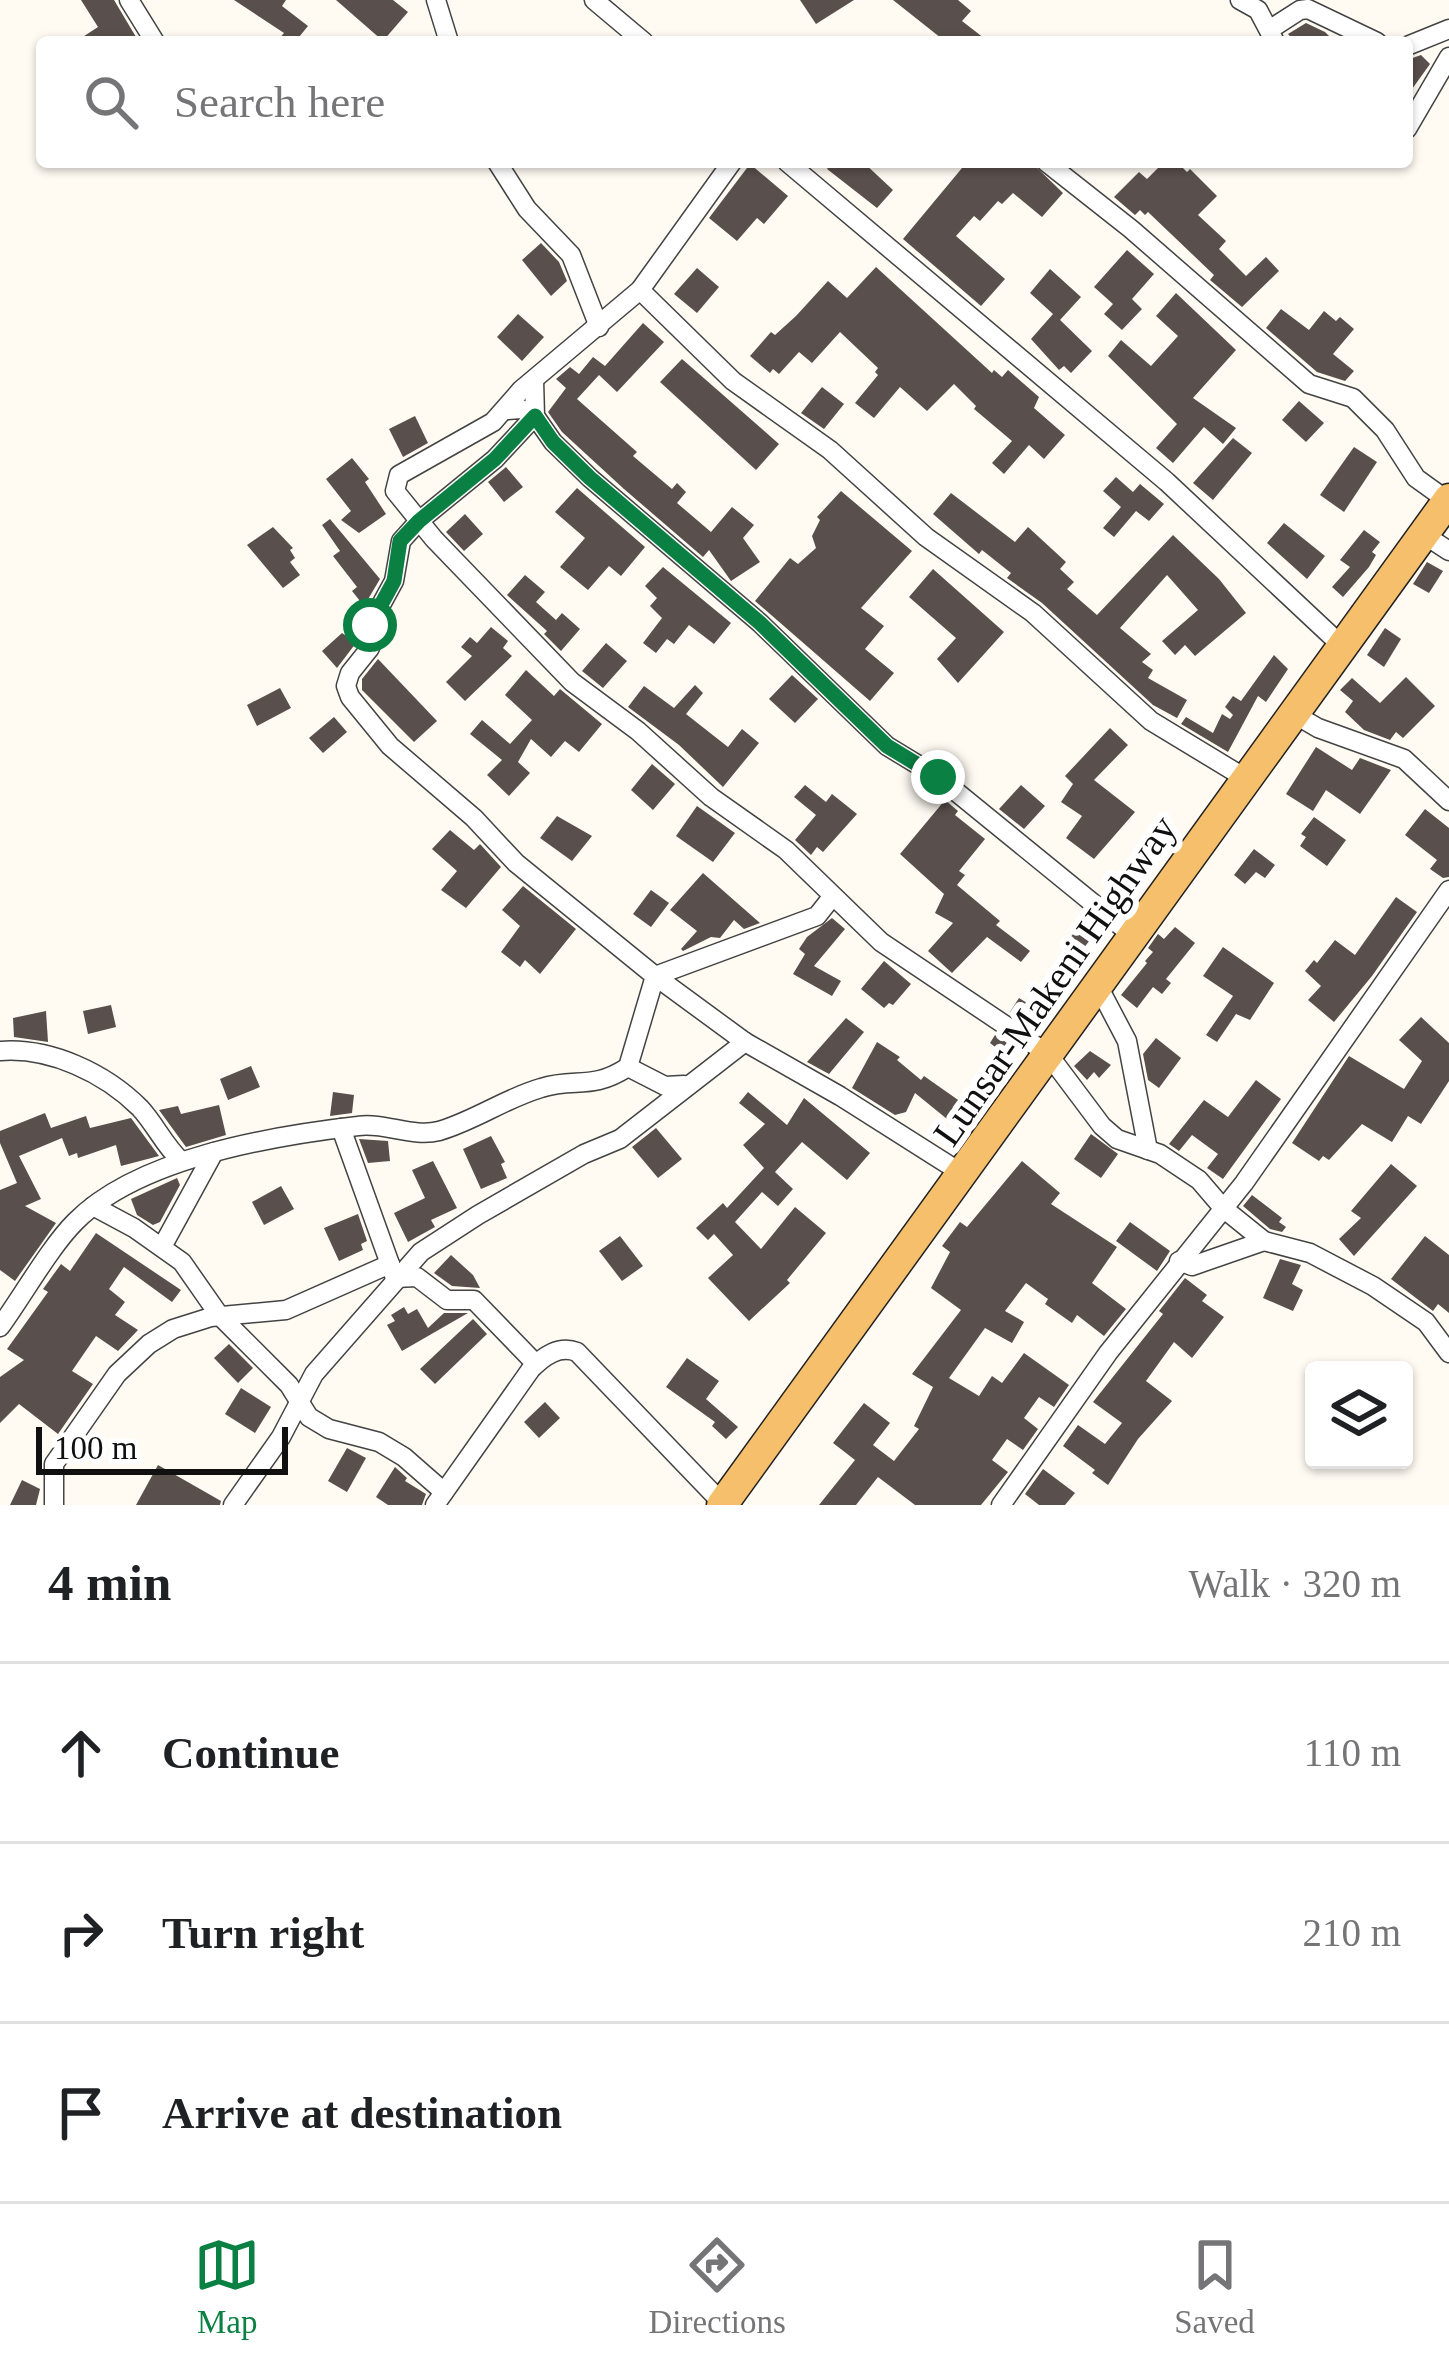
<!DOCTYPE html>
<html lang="en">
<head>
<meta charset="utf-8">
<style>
  :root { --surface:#fff; --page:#f6f6f6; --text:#202124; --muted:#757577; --line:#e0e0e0; --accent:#0b8043 }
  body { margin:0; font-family:Georgia,serif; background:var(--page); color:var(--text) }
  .controls { position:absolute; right:36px; bottom:36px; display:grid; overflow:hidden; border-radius:12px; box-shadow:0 3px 9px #0004 }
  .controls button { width:108px; height:108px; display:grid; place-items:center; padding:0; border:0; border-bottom:3px solid var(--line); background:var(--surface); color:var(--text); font:60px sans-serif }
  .scale { position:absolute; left:36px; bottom:30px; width:252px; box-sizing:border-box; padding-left:12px; border:6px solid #101010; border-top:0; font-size:33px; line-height:42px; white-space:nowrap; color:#101010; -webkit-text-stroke:9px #fff; paint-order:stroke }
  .stop { position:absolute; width:36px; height:36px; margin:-27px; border:9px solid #0b8043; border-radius:50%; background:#fff }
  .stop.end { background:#0b8043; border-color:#fff; box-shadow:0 3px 12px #0008 }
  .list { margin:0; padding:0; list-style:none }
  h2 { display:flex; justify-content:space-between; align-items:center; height:156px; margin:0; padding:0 48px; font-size:51px }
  h2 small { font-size:39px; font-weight:400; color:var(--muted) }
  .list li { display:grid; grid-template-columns:78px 1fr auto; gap:36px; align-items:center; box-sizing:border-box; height:180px; padding:0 48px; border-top:3px solid var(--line) }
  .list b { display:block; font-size:45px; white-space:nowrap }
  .list em { font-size:39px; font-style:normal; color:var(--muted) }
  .icon { flex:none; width:66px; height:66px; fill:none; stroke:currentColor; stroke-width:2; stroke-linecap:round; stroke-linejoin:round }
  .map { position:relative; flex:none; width:1449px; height:1505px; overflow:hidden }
  .search { position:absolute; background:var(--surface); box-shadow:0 3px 9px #0004; left:36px; right:36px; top:36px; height:132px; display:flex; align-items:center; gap:30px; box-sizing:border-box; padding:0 42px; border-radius:12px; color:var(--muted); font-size:45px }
  .sheet { height:696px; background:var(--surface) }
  nav { display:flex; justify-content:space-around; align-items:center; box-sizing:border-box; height:168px; border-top:3px solid var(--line); background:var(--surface); font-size:33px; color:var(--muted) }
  nav a { display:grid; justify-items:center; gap:6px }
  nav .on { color:var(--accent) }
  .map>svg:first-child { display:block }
  .building { fill:#594f4c }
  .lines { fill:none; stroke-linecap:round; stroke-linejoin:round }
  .minor-casing { stroke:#434343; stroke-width:21 }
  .primary-casing { stroke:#212121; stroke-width:33 }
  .minor { stroke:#fff; stroke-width:18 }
  .primary { stroke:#f6bf6b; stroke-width:30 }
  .route { stroke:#0b8043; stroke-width:15 }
  .labels { text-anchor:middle; stroke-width:12; stroke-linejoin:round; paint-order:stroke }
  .street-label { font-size:39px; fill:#101010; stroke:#fff }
</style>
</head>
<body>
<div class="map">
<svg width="1449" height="1505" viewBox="0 0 1449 1505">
  <rect width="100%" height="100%" fill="#fffbf3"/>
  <!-- building -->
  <g class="building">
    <polygon points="81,0 114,0 139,42 75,42 98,27"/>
    <polygon points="234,0 286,0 282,6 308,26 295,42 276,42 284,33"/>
    <polygon points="336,0 393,0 408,12 383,41"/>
    <polygon points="800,0 854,0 816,24"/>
    <polygon points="893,0 958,0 971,11 962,21 989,42 946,42"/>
    <polygon points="1306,23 1325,32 1335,42 1295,42 1288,34"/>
    <polygon points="1421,55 1430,64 1407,96 1407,60"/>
    <polygon points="833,162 863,162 893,190 877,208 827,169"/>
    <polygon points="967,162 1031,162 1063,193 1042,217 1013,193 1002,204 998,201 980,221 974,216 956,236 1005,279 981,306 903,239"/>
    <polygon points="1164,162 1177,162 1187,172 1190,169 1217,196 1198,215 1226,241 1219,249 1246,276 1266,257 1279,271 1242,307 1210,280 1214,275 1148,212 1145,215 1140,210 1135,215 1114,197 1139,172 1147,179"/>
    <polygon points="750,164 788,196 764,224 757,218 737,241 709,218"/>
    <polygon points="541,243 559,262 567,281 551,296 522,260"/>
    <polygon points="1127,250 1154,274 1132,299 1142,309 1122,330 1104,314 1113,304 1094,287"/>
    <polygon points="876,267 992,373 994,370 1002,377 1008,370 1039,397 1034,408 1065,435 1044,459 1029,445 1004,474 992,463 1012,441 974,409 976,406 954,384 927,411 900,387 874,418 855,403 878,375 875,372 878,368 840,332 812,363 799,352 779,374 773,369 770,373 750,356 771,332 775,335 796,316 828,281 847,298"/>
    <polygon points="697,268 719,287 697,313 674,294"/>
    <polygon points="1050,269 1081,297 1060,320 1057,317 1092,351 1071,373 1064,366 1059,370 1031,339 1053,314 1030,293"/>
    <polygon points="1176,293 1236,350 1193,398 1236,428 1223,444 1204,427 1173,463 1156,448 1177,424 1108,356 1121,340 1151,366 1178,336 1156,316"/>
    <polygon points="1281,309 1309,330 1324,311 1336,321 1340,317 1354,329 1333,354 1354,371 1345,381 1317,372 1266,328"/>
    <polygon points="518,314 544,337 522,361 497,337"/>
    <polygon points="643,323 664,342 617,392 599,375 577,399 637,452 633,456 672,489 677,483 686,492 677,503 711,532 732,507 754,525 743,538 760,562 731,581 709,550 703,557 624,489 562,432 548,412 566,388 556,379 570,367 579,374 593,357 605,366"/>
    <polygon points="682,359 779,444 756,470 660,382"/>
    <polygon points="822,387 844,404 824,429 801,413"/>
    <polygon points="1299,401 1324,423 1306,442 1282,420"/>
    <polygon points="415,416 428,443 403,457 389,429"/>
    <polygon points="1233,438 1252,453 1213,500 1193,483"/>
    <polygon points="1354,447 1377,462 1344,512 1320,495"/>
    <polygon points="352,458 369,479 365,482 386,514 359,533 341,520 351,511 326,479"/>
    <polygon points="506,467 523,487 504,502 488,482"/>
    <polygon points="1116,477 1133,492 1140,484 1164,504 1149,521 1136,511 1114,537 1103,528 1121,507 1103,491"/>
    <polygon points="577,488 645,547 621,576 609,566 588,590 560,567 585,538 555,512"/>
    <polygon points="841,491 912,551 861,608 884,626 865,649 894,673 870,701 755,601 790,558 798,564 816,548 812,536 820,520 817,517"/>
    <polygon points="951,493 1015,542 1028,527 1066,562 1060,569 1074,582 1067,589 1097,615 1173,535 1219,579 1246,613 1195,656 1185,645 1175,655 1162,641 1198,610 1167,575 1120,628 1151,654 1142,662 1153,670 1148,678 1187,700 1177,718 1153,705 1042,603 1007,578 1011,573 982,550 979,554 933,514"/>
    <polygon points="465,514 483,534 464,551 446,532"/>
    <polygon points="330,519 380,579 364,606 352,591 357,587 333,556 340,551 322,525"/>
    <polygon points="1284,523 1325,556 1307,579 1267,543"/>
    <polygon points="273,527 293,548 290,550 295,558 290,562 300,575 283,588 247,545"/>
    <polygon points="1364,530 1380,542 1372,552 1376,555 1369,567 1343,597 1332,587 1350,567 1340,560"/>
    <polygon points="1427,562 1443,571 1429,593 1413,584"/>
    <polygon points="663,567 731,623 714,644 689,625 674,644 667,639 656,653 643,643 662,618 650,606 657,598 645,586"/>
    <polygon points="933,569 1004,632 958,683 937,659 956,638 909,597"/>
    <polygon points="525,575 545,592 536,602 556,620 562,613 580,629 561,651 544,634 547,631 507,595"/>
    <polygon points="491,627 508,641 503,648 512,656 465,701 446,682 472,656 461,647 470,637 477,643"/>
    <polygon points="1385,628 1401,639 1384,667 1367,655"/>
    <polygon points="342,633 356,643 337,668 322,651"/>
    <polygon points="606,643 627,661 603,688 582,671"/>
    <polygon points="1274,655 1288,669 1266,702 1258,696 1228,752 1181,724 1186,717 1213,733 1222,714 1230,719 1233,715 1225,707 1233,696 1241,701"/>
    <polygon points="378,659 437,721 414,742 362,690 362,679"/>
    <polygon points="526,670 554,696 560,689 602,724 579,752 565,741 551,757 531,739 518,762 530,773 509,796 487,775 502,760 470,734 482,720 510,744 532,720 505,695"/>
    <polygon points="792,675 818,699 795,723 769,699"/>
    <polygon points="1406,677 1435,706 1403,738 1396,732 1390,740 1364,730 1345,712 1353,701 1340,690 1352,678 1380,703"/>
    <polygon points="695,685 703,693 686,714 728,747 742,729 759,743 723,787 679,745 628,707 644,686 674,708"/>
    <polygon points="280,688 291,708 257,726 247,705"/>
    <polygon points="334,717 347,732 323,753 309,738"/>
    <polygon points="1110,728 1128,745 1094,780 1135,812 1094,859 1066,838 1082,816 1061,802 1073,784 1065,776"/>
    <polygon points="1316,747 1352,770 1360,758 1391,770 1360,814 1326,790 1313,811 1286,794"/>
    <polygon points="652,764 675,784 653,810 631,790"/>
    <polygon points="805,785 826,802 832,794 857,814 823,852 817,847 811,855 795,840 816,815 794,797"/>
    <polygon points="1021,785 1045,806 1024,829 999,809"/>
    <polygon points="945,800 958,811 955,815 985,839 959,871 965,875 957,885 1000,921 996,925 1030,951 1021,962 987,937 952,973 928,951 953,923 935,913 944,894 900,854"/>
    <polygon points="697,806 735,833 713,862 676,836"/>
    <polygon points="1425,809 1449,828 1449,877 1443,878 1430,869 1437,860 1405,835"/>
    <polygon points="557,816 592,836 572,861 540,838"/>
    <polygon points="1314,817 1346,840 1327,866 1300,846 1306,837 1301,834"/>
    <polygon points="450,830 474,850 480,844 501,867 466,908 441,890 457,871 432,849"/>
    <polygon points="1254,849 1275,865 1265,878 1256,872 1245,884 1234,875"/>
    <polygon points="703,873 760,923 744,929 734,920 720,938 711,937 683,951 681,949 697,931 670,910"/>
    <polygon points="523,886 576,929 540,974 525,960 520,967 501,952 520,926 502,910"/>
    <polygon points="651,890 669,903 651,927 633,914"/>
    <polygon points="1396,897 1417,912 1372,976 1334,1022 1308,1000 1321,986 1305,971 1314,960 1317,963 1335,940 1355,955"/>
    <polygon points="1086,917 1100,927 1083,949 1070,938"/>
    <polygon points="832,918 845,929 814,966 841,981 832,996 793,974 805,954 799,949 807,937"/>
    <polygon points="1175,927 1195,943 1166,979 1171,983 1162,994 1153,987 1137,1008 1121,995 1147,963 1145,961 1153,952 1148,948 1158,934 1164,939"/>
    <polygon points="1223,947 1274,983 1250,1020 1236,1014 1217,1042 1206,1035 1233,996 1203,976"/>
    <polygon points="884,961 911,984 893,1005 889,1003 884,1008 861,989"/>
    <polygon points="1070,968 1079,977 1052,1006 1055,1010 1038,1031 1010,1012 1019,998 1032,1006"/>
    <polygon points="111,1005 116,1027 88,1034 83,1011"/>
    <polygon points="46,1011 48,1042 14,1037 13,1018"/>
    <polygon points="1421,1017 1449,1043 1449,1081 1421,1124 1408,1116 1392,1142 1362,1124 1329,1160 1323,1156 1319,1161 1292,1143 1349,1056 1404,1089 1422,1061 1399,1040"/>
    <polygon points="846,1018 864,1032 829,1074 807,1062"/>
    <polygon points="995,1035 1019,1051 1006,1068 993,1058 999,1050 990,1043"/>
    <polygon points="1156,1038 1181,1058 1159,1088 1148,1080 1143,1054"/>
    <polygon points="877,1042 900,1057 897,1060 921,1080 924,1076 961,1102 947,1119 915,1093 906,1112 895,1115 852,1088"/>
    <polygon points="1090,1051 1111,1065 1099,1078 1094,1072 1087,1080 1074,1066"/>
    <polygon points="251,1066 260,1087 228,1100 220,1079"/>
    <polygon points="1256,1080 1281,1099 1223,1179 1207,1168 1218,1154 1192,1135 1179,1151 1169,1144 1204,1100 1228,1117"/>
    <polygon points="333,1092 354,1095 352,1113 330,1116"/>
    <polygon points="748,1092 787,1125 804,1098 870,1153 847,1180 802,1142 775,1172 793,1189 778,1206 762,1192 735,1222 761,1249 795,1207 826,1233 787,1280 790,1283 749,1321 708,1278 733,1255 714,1234 708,1240 696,1228 723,1203 727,1208 764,1168 743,1145 765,1124 739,1103"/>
    <polygon points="219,1105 226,1135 186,1147 159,1110 178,1106 181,1114"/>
    <polygon points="45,1113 51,1128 86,1116 90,1128 131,1118 159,1156 121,1166 116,1145 78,1158 77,1153 69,1156 62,1138 19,1156 41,1199 25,1206 56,1223 15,1281 0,1270 0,1190 17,1183 0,1143 0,1131"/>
    <polygon points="656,1128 682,1159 658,1178 632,1147"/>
    <polygon points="1091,1134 1118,1154 1101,1178 1074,1159"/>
    <polygon points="491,1136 505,1162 501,1164 507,1178 481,1189 463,1149"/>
    <polygon points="359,1139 388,1141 390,1161 368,1163"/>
    <polygon points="433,1161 457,1208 431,1220 435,1227 408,1242 394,1213 425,1198 412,1170"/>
    <polygon points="1022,1161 1060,1193 1051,1204 1117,1247 1092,1283 1126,1309 1104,1336 1077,1315 1072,1323 1045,1304 1048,1299 1026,1283 1005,1311 1024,1322 1012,1343 985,1328 949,1378 979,1396 992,1376 1002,1383 1024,1353 1069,1385 1054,1407 1039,1397 1024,1418 1038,1429 1023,1450 1007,1439 992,1460 1008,1472 981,1505 915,1505 878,1477 856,1505 819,1505 855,1460 833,1443 864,1403 890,1423 873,1445 894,1461 919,1429 914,1426 933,1387 912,1374 961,1310 931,1288 950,1252 942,1246 960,1222 967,1227"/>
    <polygon points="1391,1164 1417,1186 1354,1256 1339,1239 1361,1218 1351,1211"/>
    <polygon points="177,1178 180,1185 160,1222 153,1225 137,1215 131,1199"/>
    <polygon points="281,1186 294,1209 264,1225 252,1202"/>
    <polygon points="1252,1195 1282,1218 1279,1222 1286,1227 1282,1232 1270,1229 1243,1206"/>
    <polygon points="358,1214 367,1241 361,1244 363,1250 339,1261 324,1228"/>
    <polygon points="1130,1222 1170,1251 1157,1271 1116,1241"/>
    <polygon points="96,1233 181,1290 172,1302 124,1267 109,1289 125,1302 115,1315 138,1330 118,1351 96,1336 72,1371 93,1384 58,1434 19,1404 0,1423 0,1377 24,1360 7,1349 48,1292 43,1289 61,1264 70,1271"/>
    <polygon points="620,1236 643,1266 622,1281 599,1251"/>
    <polygon points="1425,1236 1449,1255 1449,1313 1438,1304 1433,1311 1391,1279"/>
    <polygon points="451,1255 473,1275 480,1288 452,1286 434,1273"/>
    <polygon points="1280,1259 1301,1265 1292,1284 1303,1290 1293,1311 1263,1298"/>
    <polygon points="1185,1278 1207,1295 1202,1301 1224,1317 1192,1358 1174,1342 1146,1381 1172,1401 1138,1439 1108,1485 1092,1473 1095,1470 1063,1446 1078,1425 1105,1444 1122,1423 1093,1402 1163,1314 1159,1311"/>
    <polygon points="404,1307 408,1314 417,1309 428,1328 444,1313 468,1313 402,1351 387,1325 395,1321 391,1315"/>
    <polygon points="473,1319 487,1334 435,1384 420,1369"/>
    <polygon points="229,1344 253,1368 238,1383 214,1358"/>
    <polygon points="687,1358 719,1381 706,1399 738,1427 726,1439 712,1426 715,1422 666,1387"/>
    <polygon points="241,1388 271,1407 255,1433 225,1414"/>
    <polygon points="545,1402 560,1418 539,1438 524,1422"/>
    <polygon points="347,1448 366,1458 347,1492 328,1481"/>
    <polygon points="158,1465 221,1501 220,1505 136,1505"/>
    <polygon points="395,1467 407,1478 405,1481 426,1494 422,1505 388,1505 376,1497"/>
    <polygon points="1043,1469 1075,1493 1065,1505 1039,1505 1025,1494"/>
    <polygon points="22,1480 40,1489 36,1505 10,1505"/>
  </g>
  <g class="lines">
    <defs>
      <g id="minor">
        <polyline points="129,0 155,42"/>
        <polyline points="436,0 449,42"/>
        <polyline points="594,0 644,42"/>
        <polyline points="1240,0 1258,10 1275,42"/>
        <polyline points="1269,30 1300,10 1308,9 1377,42"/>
        <polyline points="1407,46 1449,29"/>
        <polyline points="1407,129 1449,57"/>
        <polyline points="497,162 527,209 571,255 599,327"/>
        <polyline points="732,162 640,290 521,390 493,422 399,475 395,491 434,539 572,682 638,731 711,797 786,850 881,942 1048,1054 1102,1126 1117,1139 1160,1154 1199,1180 1223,1208 1264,1241 1310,1253 1373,1286 1426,1322 1449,1353"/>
        <polyline points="787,162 1167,482 1341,645"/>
        <polyline points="1046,162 1131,229 1309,384 1353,398 1385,430 1416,478 1448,501"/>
        <polyline points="640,290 733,381 830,450 926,537 1033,613 1151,721 1245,778"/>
        <polyline points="534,380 535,416 553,442 590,478 760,623 887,746 938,777 1132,935"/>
        <polyline points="506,410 521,409 535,416 495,459 419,521 401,541 394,581 370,625 370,648 350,673 346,686 350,697 390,746 474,818 516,863 655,976 745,1042 840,1096 963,1174"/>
        <polyline points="1423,534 1449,551"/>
        <polyline points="1294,714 1318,728 1404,759 1449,801"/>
        <polyline points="1097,984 1127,1041 1148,1150"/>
        <path d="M 0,1051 C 50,1047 105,1073 140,1108 C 155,1124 164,1145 181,1161"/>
        <polyline points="628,1067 665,1086 684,1085"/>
        <polyline points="341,1128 395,1278 417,1277 447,1300 474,1300 536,1364"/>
        <polyline points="93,1206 134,1228 182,1262 219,1315 289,1385 309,1417 329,1429 379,1442 404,1457 444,1492"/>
        <polyline points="162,1247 214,1152"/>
        <polyline points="1179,1261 1192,1266 1264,1241"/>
        <path d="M 0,1327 C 22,1297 50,1247 75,1222 C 138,1158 271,1136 358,1126 C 385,1122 413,1138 439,1131 C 474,1121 506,1098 541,1088 C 576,1077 591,1091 628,1067 L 655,976 L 817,916 L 832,897"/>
        <polyline points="54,1505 54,1464 117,1374 149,1344 173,1329 211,1317 286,1310 390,1264"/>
        <polyline points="233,1505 281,1437 314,1374 421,1252 478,1215 584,1154 620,1139 745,1042"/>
        <path d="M 435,1505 L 531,1369 C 544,1356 559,1345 577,1352 L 723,1504"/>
        <polyline points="1001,1505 1108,1353 1244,1183 1449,890"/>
      </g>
      <polyline id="primary" points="722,1505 1449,499"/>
    </defs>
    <!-- minor casing -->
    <use href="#minor" class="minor-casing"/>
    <!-- primary casing -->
    <use href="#primary" class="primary-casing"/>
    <!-- minor -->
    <use href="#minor" class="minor"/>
    <!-- primary -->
    <use href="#primary" class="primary"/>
  </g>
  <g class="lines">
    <!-- route -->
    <polyline class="route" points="370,625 394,581 400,541 419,521 495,459 535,416 553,442 590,478 760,623 887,746 938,777"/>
  </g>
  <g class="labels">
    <!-- street labels -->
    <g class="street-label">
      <text transform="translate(1054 980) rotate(-55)" y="14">Lunsar-Makeni Highway</text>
    </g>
  </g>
</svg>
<div class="controls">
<button><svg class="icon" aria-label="layers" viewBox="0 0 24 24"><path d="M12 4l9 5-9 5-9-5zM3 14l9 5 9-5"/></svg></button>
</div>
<div class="scale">100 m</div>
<div class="stop" style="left:370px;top:625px"></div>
<div class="stop end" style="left:938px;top:777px"></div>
<div class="search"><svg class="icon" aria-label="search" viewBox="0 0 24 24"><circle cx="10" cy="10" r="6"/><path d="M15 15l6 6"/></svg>Search here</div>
</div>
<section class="sheet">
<h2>4 min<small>Walk · 320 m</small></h2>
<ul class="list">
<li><svg class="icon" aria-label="ahead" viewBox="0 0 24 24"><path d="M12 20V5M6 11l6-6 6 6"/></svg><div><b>Continue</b></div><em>110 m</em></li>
<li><svg class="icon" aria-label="right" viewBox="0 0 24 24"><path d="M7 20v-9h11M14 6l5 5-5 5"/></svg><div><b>Turn right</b></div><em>210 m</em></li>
<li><svg class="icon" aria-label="arrive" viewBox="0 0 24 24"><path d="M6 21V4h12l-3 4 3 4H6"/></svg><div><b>Arrive at destination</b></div></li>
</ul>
</section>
<nav>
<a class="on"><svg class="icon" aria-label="map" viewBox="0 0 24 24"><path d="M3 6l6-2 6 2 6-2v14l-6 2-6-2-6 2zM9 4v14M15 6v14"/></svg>Map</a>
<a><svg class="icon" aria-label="directions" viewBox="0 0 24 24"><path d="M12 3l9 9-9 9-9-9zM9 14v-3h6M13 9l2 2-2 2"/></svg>Directions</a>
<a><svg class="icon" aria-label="saved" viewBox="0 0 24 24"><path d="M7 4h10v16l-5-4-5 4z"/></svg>Saved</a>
</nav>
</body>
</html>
